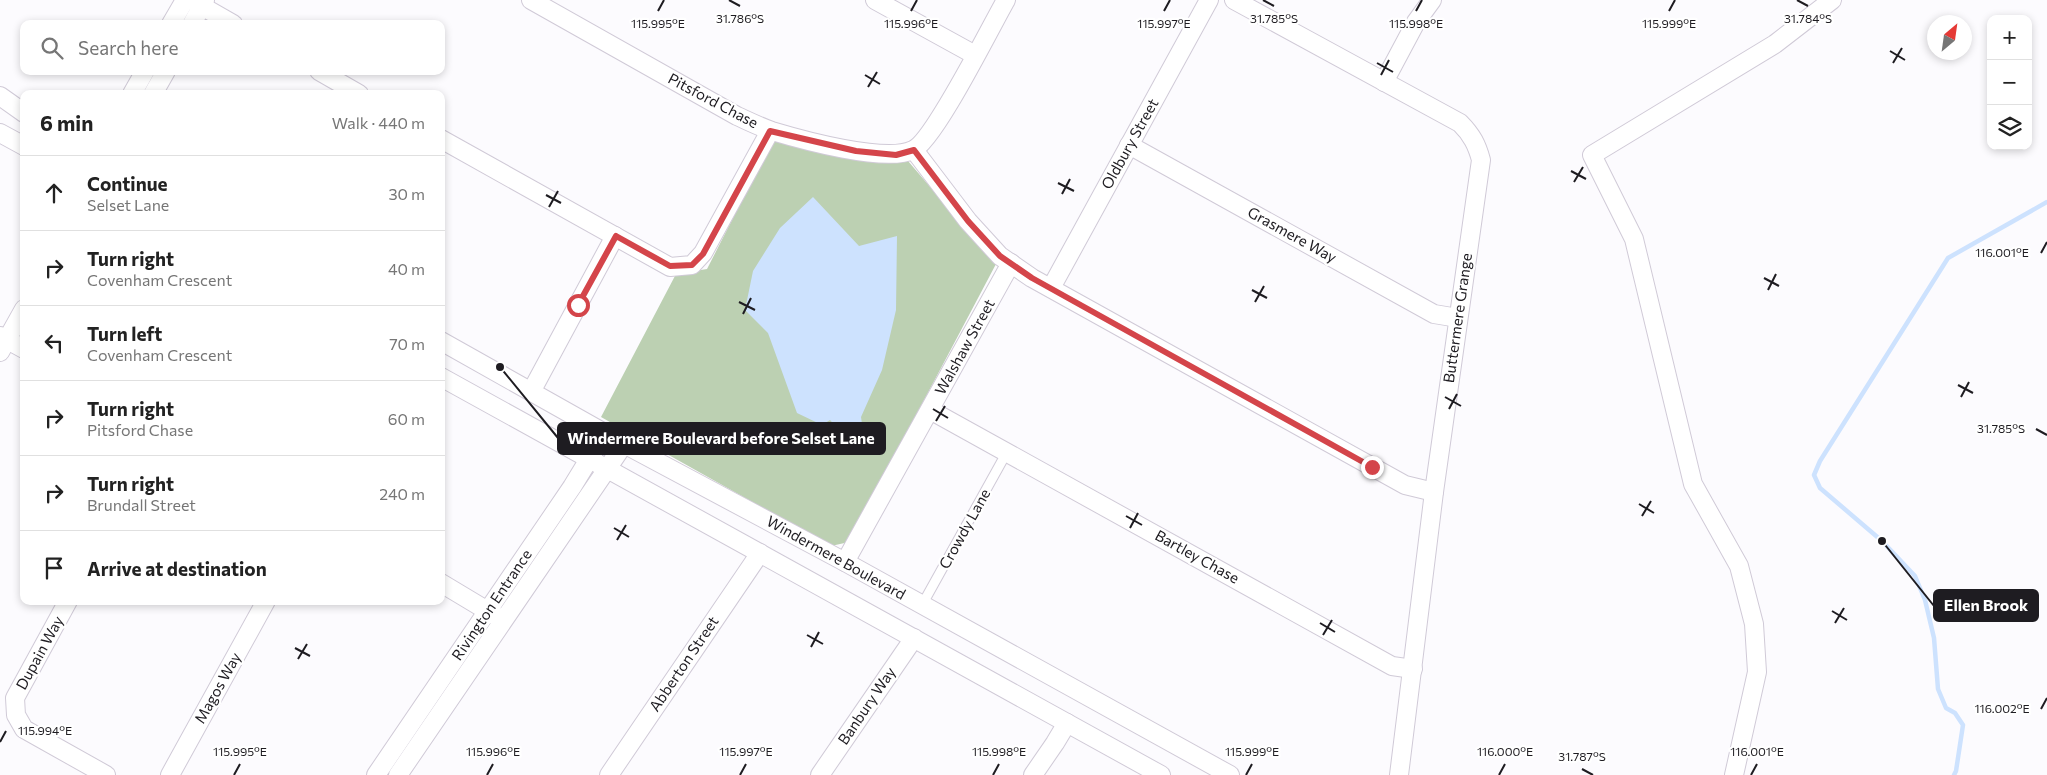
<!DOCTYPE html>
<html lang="en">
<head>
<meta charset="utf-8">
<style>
  :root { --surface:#fff; --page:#f6f6f6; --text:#222; --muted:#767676; --line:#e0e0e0 }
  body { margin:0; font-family:Commissioner,sans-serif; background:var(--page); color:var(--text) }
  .controls { position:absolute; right:15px; top:15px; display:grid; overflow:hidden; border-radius:10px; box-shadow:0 2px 8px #0003 }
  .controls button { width:45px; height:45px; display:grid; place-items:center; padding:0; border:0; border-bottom:1px solid var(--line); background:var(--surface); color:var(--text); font:25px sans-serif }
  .compass { position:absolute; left:1927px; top:15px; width:45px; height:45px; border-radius:50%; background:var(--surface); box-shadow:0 2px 8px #0003; rotate:29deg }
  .stop { position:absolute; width:15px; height:15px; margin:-11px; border:4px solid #d4454a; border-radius:50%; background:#fff }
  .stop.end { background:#d4454a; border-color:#fff; box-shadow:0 1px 5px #0008 }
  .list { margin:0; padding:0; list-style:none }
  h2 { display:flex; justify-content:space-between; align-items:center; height:65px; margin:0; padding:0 20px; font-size:21px }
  h2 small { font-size:16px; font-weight:400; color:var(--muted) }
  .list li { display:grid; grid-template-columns:32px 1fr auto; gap:15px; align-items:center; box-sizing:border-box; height:75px; padding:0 20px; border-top:1px solid var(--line) }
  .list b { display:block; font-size:19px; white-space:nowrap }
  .list p { margin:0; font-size:16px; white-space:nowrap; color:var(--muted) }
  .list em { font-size:16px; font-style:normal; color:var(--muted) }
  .icon { flex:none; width:28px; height:28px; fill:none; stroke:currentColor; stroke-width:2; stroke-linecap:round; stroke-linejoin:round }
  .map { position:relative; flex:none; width:2047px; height:775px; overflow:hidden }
  .search { position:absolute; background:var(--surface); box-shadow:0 2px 8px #0003; left:20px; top:20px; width:425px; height:55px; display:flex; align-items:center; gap:12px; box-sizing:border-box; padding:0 18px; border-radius:10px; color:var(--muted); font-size:19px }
  .panel { position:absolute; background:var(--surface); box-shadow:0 2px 8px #0003; left:20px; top:90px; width:425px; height:515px; border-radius:10px }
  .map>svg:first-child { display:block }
  .green { fill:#bcd0b2 }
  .water { fill:#cde2fe }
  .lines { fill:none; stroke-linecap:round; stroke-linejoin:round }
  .stream { stroke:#cde2fe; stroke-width:4.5 }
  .service-casing { stroke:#d0cad7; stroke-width:11 }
  .minor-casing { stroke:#d0cad7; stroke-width:20 }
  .service { stroke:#fff; stroke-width:9 }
  .minor { stroke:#fff; stroke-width:18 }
  .route { stroke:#d4454a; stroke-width:6 }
  .ticks { fill:none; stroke:#1e1c21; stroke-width:2 }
  .labels { text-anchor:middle; stroke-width:4.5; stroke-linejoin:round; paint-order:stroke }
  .street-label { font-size:15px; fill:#1e1c21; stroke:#fff }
  .ticks-label { font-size:12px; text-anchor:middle; fill:#1e1c21; stroke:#fff; stroke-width:4.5; stroke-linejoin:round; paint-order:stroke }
  .leader { fill:none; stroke:#1e1c21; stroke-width:2 }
  .callout-dot { fill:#1e1c21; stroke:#fff; stroke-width:2 }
  .callout { fill:#1e1c21; stroke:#1e1c21; stroke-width:2 }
  .callout-label { font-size:16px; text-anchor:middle; font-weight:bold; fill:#fff }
</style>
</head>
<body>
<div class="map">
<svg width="2047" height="775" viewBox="0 0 2047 775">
  <rect width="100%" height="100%" fill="#fcfbfe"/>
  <!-- green -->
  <polygon class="green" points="774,138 864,160 908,161 996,264 849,542 831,546 601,417 676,274 707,269"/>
  <!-- water -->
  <polygon class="water" points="813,197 859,246 897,236 896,310 882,370 861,417 863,431 844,435 830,420 822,425 797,413 768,333 745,310 753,271 780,228"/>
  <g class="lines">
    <!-- stream -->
    <polyline class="stream" points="1954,775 1956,771 1963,725 1955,713 1946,708 1938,689 1934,638 1925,600 1915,576 1882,541 1820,488 1814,475 1820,461 1948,258 2047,202"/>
    <defs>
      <polyline id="service" points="922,605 1007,452"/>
      <g id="minor">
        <polyline points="191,0 233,24"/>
        <path d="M 531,0 L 737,116 C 748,121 760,127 772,131 C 802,140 885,163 913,150 C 934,141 991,26 1006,0"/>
        <polyline points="875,0 975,55"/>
        <path d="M 1234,0 L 1460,123 C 1472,135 1477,145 1481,160 L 1434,492 L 1399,775"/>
        <polyline points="171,24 185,0"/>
        <polyline points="192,24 205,0"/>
        <polyline points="319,71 359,94"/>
        <polyline points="1384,82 1416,22 1432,0"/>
        <polyline points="132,94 145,71"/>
        <polyline points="153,94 166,71"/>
        <polyline points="0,96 24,113"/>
        <polyline points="0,133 24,146"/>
        <polyline points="441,139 670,267 692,265 703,253 770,131"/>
        <polyline points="1129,145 1434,314 1458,318"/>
        <polyline points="914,150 968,221 1000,256 1032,278 1405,485 1434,492"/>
        <polyline points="1051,288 1209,0"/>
        <polyline points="0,336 24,349"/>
        <polyline points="441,341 624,444 845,562 1230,775"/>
        <polyline points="0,352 24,309"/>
        <polyline points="441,377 1161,775"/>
        <polyline points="531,392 615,236"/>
        <polyline points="930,410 1392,666 1413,669"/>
        <polyline points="845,562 1011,263"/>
        <polyline points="441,583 496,616"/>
        <polyline points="68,601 15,698 16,715 24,729 106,775"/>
        <polyline points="170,775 266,601"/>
        <polyline points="376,775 572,487 605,433"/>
        <polyline points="398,775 624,444"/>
        <polyline points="609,775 760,553"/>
        <polyline points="820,775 914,638"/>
        <polyline points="1033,775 1055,743 1067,723"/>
        <polyline points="1734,775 1757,672 1754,624 1739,566 1693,484 1634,239 1592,155 1775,44 1832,0"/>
      </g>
    </defs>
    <!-- service casing -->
    <use href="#service" class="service-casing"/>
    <!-- minor casing -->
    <use href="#minor" class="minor-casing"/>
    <!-- service -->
    <use href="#service" class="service"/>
    <!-- minor -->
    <use href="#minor" class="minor"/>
  </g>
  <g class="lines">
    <!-- route -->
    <polyline class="route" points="578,305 616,236 670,266 692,265 703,254 770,131 856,151 896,155 914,150 968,221 1000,256 1032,278 1372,467"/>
  </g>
  <!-- ticks -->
  <path class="ticks" d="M 729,0 L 740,6M 1263,0 L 1274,6M 1797,0 L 1808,6M 658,11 L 664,0M 911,11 L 917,0M 1164,11 L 1170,0M 1416,11 L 1422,0M 1669,11 L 1675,0M 1890,51 L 1905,60M 1377,63 L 1393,72M 1893,63 L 1902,48M 865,75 L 880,84M 1381,75 L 1389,60M 868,87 L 877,72M 1571,171 L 1586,179M 1574,182 L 1583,167M 1058,183 L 1074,191M 1062,194 L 1070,179M 546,195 L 561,203M 549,207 L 558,191M 2041,253 L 2047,242M 1764,278 L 1779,286M 1252,290 L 1267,298M 1768,290 L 1776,274M 739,302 L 755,310M 1255,302 L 1264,286M 743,314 L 751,298M 1958,385 L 1973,393M 1445,397 L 1461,406M 1961,397 L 1969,382M 933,409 L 948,418M 1449,409 L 1457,394M 936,421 L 945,406M 2036,429 L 2047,435M 1639,504 L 1654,513M 1126,516 L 1142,525M 1642,516 L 1651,501M 614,528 L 629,537M 1130,528 L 1138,513M 617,540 L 626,525M 1832,611 L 1847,620M 1320,623 L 1335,632M 1835,623 L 1844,608M 807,635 L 823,644M 1323,635 L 1332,620M 811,647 L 819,632M 295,648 L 310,656M 298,659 L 307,644M 2041,709 L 2047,698M 0,742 L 6,731M 1582,769 L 1593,775M 234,775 L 240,764M 487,775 L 493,764M 740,775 L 746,764M 993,775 L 999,764M 1246,775 L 1252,764M 1499,775 L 1505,764M 1751,775 L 1757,764"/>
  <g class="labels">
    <!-- street labels -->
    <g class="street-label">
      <text transform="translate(713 101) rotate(28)" y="5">Pitsford Chase</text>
      <text transform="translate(1130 144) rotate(-61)" y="5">Oldbury Street</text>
      <text transform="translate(1292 235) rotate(29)" y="5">Grasmere Way</text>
      <text transform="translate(1458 318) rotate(-82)" y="5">Buttermere Grange</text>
      <text transform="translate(965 347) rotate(-61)" y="5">Walshaw Street</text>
      <text transform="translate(965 529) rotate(-61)" y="5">Crowdy Lane</text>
      <text transform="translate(1197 557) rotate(29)" y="5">Bartley Chase</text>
      <text transform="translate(836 558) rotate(29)" y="5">Windermere Boulevard</text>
      <text transform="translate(492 605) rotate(-56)" y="5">Rivington Entrance</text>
      <text transform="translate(40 653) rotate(-61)" y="5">Dupain Way</text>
      <text transform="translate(684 664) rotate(-56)" y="5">Abberton Street</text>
      <text transform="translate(218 688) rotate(-61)" y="5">Magos Way</text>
      <text transform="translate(867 706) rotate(-56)" y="5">Banbury Way</text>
    </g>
  </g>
  <g class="ticks-label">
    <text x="740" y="23">31.786°S</text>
    <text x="1274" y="23">31.785°S</text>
    <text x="1808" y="23">31.784°S</text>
    <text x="658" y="28">115.995°E</text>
    <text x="911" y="28">115.996°E</text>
    <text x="1164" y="28">115.997°E</text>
    <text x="1416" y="28">115.998°E</text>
    <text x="1669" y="28">115.999°E</text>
    <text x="2002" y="257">116.001°E</text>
    <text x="2001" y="433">31.785°S</text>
    <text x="2002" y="713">116.002°E</text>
    <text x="45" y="735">115.994°E</text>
    <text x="240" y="756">115.995°E</text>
    <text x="493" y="756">115.996°E</text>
    <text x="746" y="756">115.997°E</text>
    <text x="999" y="756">115.998°E</text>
    <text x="1252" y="756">115.999°E</text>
    <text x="1505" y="756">116.000°E</text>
    <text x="1757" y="756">116.001°E</text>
    <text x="1582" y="761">31.787°S</text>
  </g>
  <!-- callouts -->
  <path class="leader" d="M500 367L558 438M1882 541L1934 606"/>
  <g class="callout-dot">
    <circle cx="500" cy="367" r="5"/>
    <circle cx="1882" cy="541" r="5"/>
  </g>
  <g class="callout">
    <rect x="558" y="423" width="327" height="31" rx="5"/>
    <rect x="1934" y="590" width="104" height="31" rx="5"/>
  </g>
  <g class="callout-label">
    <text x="721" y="444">Windermere Boulevard before Selset Lane</text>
    <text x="1986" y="611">Ellen Brook</text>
  </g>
</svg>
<div class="controls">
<button>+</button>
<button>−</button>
<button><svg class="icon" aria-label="layers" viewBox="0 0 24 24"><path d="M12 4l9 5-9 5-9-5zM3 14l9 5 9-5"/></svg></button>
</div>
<svg class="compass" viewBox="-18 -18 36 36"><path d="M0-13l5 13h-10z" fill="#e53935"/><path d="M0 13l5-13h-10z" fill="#767676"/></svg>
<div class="stop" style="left:578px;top:305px"></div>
<div class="stop end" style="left:1372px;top:467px"></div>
<div class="search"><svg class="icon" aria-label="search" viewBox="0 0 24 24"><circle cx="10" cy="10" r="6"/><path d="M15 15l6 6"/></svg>Search here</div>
<section class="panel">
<h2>6 min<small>Walk · 440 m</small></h2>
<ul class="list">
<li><svg class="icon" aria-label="ahead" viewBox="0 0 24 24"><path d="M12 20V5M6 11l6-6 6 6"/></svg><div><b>Continue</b><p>Selset Lane</p></div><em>30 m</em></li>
<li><svg class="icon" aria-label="right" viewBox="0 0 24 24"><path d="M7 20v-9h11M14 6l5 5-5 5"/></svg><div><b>Turn right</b><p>Covenham Crescent</p></div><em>40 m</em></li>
<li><svg class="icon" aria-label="left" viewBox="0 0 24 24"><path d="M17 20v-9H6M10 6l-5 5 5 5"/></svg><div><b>Turn left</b><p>Covenham Crescent</p></div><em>70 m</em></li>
<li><svg class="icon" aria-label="right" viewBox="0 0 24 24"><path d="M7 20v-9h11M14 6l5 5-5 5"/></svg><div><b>Turn right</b><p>Pitsford Chase</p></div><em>60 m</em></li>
<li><svg class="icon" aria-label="right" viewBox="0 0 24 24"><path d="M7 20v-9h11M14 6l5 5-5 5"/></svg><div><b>Turn right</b><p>Brundall Street</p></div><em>240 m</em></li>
<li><svg class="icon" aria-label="arrive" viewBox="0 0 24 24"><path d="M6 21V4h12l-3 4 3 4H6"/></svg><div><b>Arrive at destination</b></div></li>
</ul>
</section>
</div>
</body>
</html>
